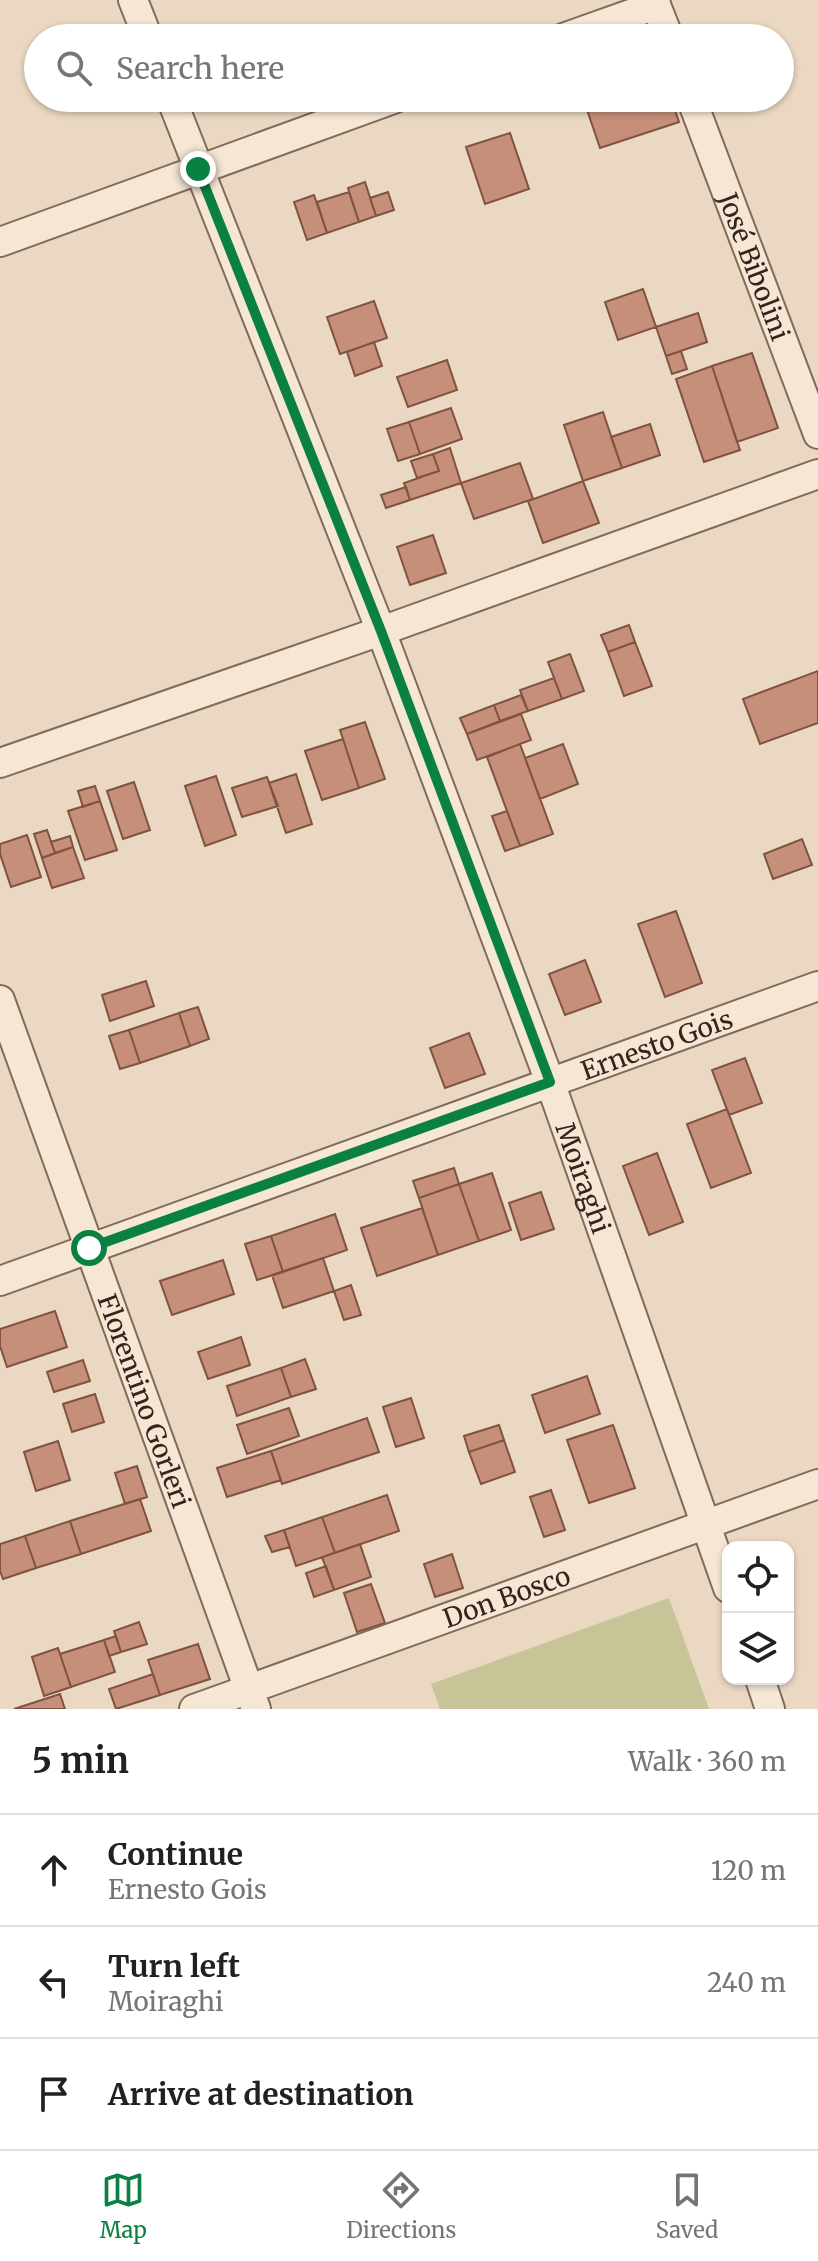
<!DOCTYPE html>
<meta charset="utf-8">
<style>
:root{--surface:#fff;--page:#f6f6f6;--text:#202124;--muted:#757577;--line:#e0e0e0;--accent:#0b8043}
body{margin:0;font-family:Merriweather,serif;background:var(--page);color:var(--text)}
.controls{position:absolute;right:24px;bottom:24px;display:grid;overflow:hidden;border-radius:16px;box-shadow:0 2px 6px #0004}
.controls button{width:72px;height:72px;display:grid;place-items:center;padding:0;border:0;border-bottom:2px solid var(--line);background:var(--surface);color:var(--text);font:40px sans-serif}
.stop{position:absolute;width:24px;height:24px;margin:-18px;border:6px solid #0b8043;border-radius:50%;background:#fff}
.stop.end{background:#0b8043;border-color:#fff;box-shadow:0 2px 8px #0008}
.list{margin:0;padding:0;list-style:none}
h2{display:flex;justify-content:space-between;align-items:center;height:104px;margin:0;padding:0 32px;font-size:34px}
h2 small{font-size:26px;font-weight:400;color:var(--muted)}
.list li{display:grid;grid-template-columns:52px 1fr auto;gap:24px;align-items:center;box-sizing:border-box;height:112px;padding:0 32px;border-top:2px solid var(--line)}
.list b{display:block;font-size:30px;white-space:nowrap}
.list p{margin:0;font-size:26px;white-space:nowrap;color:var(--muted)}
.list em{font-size:26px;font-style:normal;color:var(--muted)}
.icon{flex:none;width:44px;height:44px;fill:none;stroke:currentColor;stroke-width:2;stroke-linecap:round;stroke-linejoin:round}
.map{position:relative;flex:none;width:818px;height:1709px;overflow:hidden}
.search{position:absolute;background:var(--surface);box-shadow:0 2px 6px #0004;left:24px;right:24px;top:24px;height:88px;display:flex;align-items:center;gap:20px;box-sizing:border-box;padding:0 28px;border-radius:44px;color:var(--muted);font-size:30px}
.sheet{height:440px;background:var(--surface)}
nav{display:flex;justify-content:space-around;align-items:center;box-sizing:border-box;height:112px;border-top:2px solid var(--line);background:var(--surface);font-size:22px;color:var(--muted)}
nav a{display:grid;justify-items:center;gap:4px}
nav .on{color:var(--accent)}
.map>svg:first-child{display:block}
.green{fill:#c7c597}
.building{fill:#c58f7a;stroke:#7f5242;stroke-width:2}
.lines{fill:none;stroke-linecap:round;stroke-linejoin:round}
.minor-casing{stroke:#826a5b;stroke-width:32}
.minor{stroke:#f5e7d4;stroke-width:28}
.route{stroke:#0b8043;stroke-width:10}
.labels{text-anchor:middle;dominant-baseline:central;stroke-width:6;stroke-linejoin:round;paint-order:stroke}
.street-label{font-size:26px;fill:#33251e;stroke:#f2e3d1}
</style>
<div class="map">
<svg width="818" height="1709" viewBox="0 0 818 1709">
<rect width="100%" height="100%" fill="#ead8c2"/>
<path class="green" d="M669,1598L709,1709H440L431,1684Z"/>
<path class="building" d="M583,98H671L679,122L600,148Z
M510,133L529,189L485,204L466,147Z
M365,182L376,216L359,222L348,188Z
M349,192L359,222L327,233L317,202Z
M388,192L394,210L376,216L370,198Z
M314,195L327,233L307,240L294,202Z
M643,289L656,327L618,340L605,302Z
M374,301L387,338L340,354L327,317Z
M698,313L707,342L666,356L656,327Z
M374,342L382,366L355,376L347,352Z
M681,351L687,369L672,374L666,356Z
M752,353L778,428L737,442L712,366Z
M447,360L457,390L408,407L397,377Z
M712,366L740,450L704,462L676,379Z
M451,408L462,439L420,454L409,422Z
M603,412L622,468L583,481L564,425Z
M409,422L420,454L398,461L387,429Z
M650,424L660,455L622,468L611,437Z
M450,448L461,483L410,500L404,483L439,471L433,454Z
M433,454L439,471L417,478L411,461Z
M520,463L533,499L474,519L461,483Z
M583,481L599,523L543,543L528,501Z
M406,487L410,500L386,508L381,495Z
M433,535L446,573L410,585L397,547Z
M629,625L635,642L608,652L601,635Z
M635,642L652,686L624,696L608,652Z
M570,654L584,691L562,699L548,662Z
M818,671V723L760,744L743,699Z
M554,678L562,699L528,711L520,690Z
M521,695L528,711L500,721L494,705Z
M494,705L500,721L467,734L460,718Z
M521,714L531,740L477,760L467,734Z
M365,722L385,779L359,788L340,730Z
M343,739L359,788L322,800L305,751Z
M520,744L553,834L520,846L487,757Z
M563,744L578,784L540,799L525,758Z
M296,774L312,824L286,833L269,783Z
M216,776L236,835L205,846L185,786Z
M267,777L278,806L242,817L232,788Z
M134,782L150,830L123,839L107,791Z
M95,786L100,801L83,807L78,791Z
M100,801L117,850L85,860L68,811Z
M507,811L520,846L505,851L492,816Z
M47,830L55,853L42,858L34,834Z
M27,835L41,877L11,887L0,854V844Z
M70,836L73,847L55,853L51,842Z
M802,839L812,865L773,879L764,854Z
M73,847L84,878L52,888L42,858Z
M676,911L702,983L665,997L638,924Z
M585,960L601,1002L565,1015L549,974Z
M146,981L154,1006L110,1021L102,995Z
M198,1007L209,1039L190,1046L179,1013Z
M179,1013L190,1046L140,1063L129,1030Z
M129,1030L140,1063L120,1069L109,1036Z
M469,1033L485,1074L445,1088L430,1048Z
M745,1058L762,1103L729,1115L712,1070Z
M727,1109L751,1173L711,1188L687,1124Z
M657,1153L683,1222L649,1235L623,1166Z
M454,1168L459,1184L419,1198L413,1181Z
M492,1173L511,1230L479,1241L459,1184Z
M459,1184L479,1241L438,1255L419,1198Z
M541,1192L554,1229L521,1240L509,1203Z
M422,1208L438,1255L377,1276L361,1228Z
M335,1214L347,1250L283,1272L271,1236Z
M271,1236L283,1272L257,1280L245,1244Z
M323,1258L334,1291L283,1308L272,1275Z
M223,1260L234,1294L172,1315L160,1281Z
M351,1285L361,1315L344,1320L334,1291Z
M55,1311L67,1347L7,1367L0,1346V1329Z
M241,1337L250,1365L208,1379L198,1352Z
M305,1359L316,1389L291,1397L281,1368Z
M83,1360L90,1381L54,1392L47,1372Z
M281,1368L291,1397L237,1416L227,1386Z
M587,1376L600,1414L545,1433L532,1395Z
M95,1394L104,1422L72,1432L63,1404Z
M411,1398L424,1438L396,1447L383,1407Z
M289,1408L299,1436L247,1454L237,1425Z
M367,1418L379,1452L282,1484L271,1451Z
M499,1425L504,1440L469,1452L464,1436Z
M613,1425L635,1488L589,1503L567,1440Z
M504,1440L515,1472L481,1484L469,1452Z
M58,1441L70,1480L36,1491L24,1452Z
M271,1451L281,1480L227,1497L217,1468Z
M137,1466L147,1497L125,1504L115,1473Z
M551,1490L565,1530L544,1537L530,1497Z
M387,1495L399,1531L335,1553L322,1517Z
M140,1499L151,1531L81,1554L70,1521Z
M322,1517L335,1553L296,1566L284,1530Z
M70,1521L81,1554L36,1568L25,1536Z
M284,1530L290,1547L272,1552L265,1536Z
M25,1536L36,1568L3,1579L0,1571V1544Z
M360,1544L371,1577L334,1590L322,1557Z
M452,1554L463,1588L435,1597L424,1564Z
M326,1566L334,1590L314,1597L306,1573Z
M371,1584L385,1623L357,1632L344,1593Z
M139,1622L147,1644L121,1652L114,1631Z
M116,1636L121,1652L109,1656L104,1640Z
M104,1640L115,1672L71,1687L60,1654Z
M198,1644L210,1679L160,1695L148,1660Z
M58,1648L71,1687L44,1696L32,1657Z
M153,1674L160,1695L116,1709L109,1689Z
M60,1694L65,1709H14Z"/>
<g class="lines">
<defs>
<g id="minor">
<path d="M133,0L148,38"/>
<path d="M654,0L669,38"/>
<path d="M563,38L656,5"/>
<path id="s1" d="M171,98L381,631L550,1082L728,1588"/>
<path id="s2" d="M691,98L818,434"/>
<path d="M0,242L396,98"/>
<path d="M0,763L381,631L818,474"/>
<path id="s3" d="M0,1000L256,1709"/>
<path id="s4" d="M0,1281L818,986"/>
<path d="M760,1679L770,1709"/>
<path id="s5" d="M194,1709L818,1484"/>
</g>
</defs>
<use href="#minor" class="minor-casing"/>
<use href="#minor" class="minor"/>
</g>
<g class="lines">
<path class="route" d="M89,1248L550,1082L381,631L198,169"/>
</g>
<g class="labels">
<g class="street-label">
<text stroke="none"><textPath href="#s2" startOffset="180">José Bibolini</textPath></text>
<text stroke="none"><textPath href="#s4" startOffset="698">Ernesto Gois</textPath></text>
<text stroke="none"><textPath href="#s1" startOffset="1156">Moiraghi</textPath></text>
<text stroke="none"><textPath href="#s3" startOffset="426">Florentino Gorleri</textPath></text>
<text stroke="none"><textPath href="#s5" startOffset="332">Don Bosco</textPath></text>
</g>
</g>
</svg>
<div class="controls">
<button><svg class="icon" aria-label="locate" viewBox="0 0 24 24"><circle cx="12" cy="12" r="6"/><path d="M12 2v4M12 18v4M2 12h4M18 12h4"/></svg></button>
<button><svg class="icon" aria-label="layers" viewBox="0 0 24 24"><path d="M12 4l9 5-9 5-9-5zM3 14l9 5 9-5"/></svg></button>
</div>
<div class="stop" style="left:89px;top:1248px"></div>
<div class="stop end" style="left:198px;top:169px"></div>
<div class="search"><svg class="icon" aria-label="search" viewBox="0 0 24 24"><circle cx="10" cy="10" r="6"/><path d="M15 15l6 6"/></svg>Search here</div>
</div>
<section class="sheet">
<h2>5 min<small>Walk · 360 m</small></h2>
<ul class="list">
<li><svg class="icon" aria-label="ahead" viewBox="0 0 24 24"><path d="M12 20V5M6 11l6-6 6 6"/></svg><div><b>Continue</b><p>Ernesto Gois</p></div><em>120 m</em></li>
<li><svg class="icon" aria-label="left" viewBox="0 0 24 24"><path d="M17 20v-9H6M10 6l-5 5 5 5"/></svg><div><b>Turn left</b><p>Moiraghi</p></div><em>240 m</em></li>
<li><svg class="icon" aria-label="arrive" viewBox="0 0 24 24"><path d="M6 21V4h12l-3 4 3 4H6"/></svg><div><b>Arrive at destination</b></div></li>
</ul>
</section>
<nav>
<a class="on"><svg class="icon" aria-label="map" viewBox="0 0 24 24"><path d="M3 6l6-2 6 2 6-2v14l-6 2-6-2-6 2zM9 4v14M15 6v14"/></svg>Map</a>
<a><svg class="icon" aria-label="directions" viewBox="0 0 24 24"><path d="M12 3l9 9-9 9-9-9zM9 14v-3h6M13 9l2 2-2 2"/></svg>Directions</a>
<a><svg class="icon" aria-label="saved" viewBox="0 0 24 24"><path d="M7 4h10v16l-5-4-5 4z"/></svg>Saved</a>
</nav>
